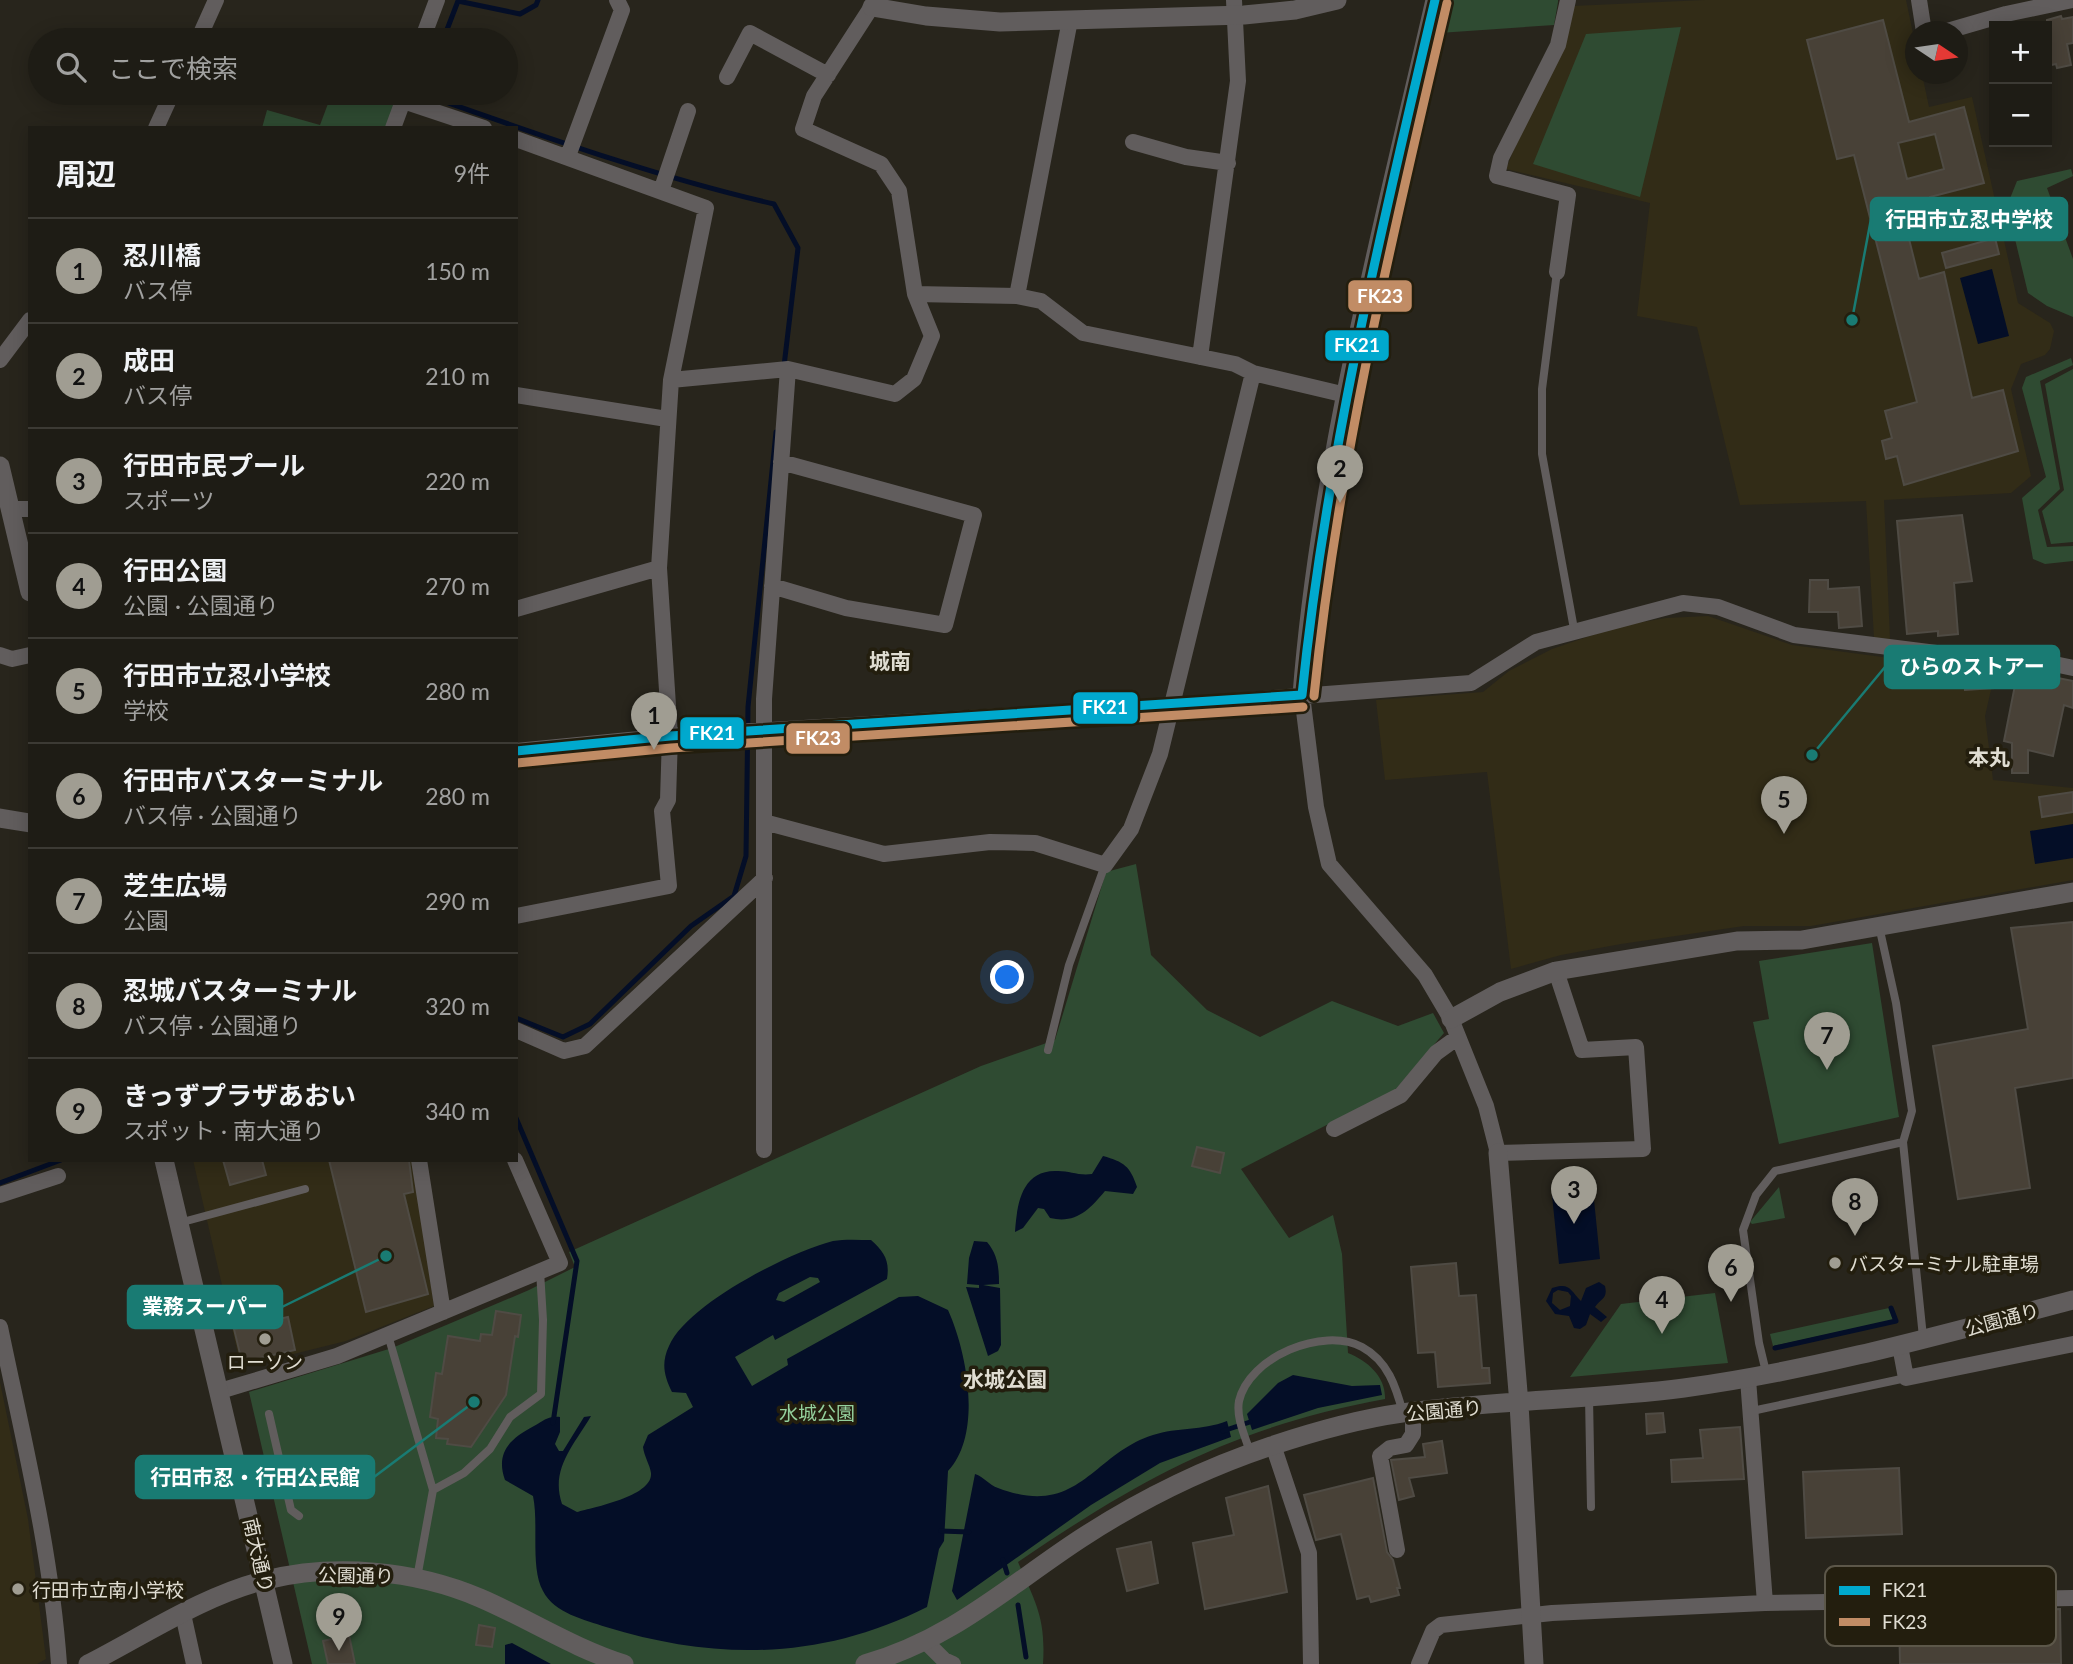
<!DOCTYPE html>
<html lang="ja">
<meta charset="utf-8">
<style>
:root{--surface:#1e1c15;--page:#26251e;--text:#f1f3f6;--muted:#a1a1a0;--line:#3c3a34;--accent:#a09d92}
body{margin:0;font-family:Lato,"Noto Sans JP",sans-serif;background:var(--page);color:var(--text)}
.controls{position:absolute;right:21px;top:21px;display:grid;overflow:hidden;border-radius:0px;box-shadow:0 4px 18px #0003}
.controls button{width:63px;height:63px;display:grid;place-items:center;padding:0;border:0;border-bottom:2px solid var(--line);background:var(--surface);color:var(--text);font:35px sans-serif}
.compass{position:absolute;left:1905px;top:21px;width:63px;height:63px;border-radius:50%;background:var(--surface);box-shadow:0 4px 18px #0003;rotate:103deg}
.you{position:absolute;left:1008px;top:978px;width:24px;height:24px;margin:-18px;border:5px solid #fff;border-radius:50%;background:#1a73e8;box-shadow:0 0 0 10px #1a73e833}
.badge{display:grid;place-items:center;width:46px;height:46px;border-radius:50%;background:var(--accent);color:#111;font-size:23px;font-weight:700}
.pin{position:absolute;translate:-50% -58px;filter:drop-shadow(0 2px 4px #0008)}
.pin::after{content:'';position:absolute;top:37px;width:24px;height:21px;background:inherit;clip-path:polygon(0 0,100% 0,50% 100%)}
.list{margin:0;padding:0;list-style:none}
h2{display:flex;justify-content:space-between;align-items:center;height:91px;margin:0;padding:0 28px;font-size:30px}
h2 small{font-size:23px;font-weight:400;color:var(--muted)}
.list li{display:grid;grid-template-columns:46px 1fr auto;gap:21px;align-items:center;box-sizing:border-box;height:105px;padding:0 28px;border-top:2px solid var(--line)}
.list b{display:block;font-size:26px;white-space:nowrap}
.list p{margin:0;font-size:23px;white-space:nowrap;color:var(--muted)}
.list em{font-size:23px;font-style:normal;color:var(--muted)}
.icon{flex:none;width:38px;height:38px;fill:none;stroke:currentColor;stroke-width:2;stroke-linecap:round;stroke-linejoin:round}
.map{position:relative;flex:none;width:2073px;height:1664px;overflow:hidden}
.search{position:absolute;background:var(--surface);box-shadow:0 4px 18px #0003;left:28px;top:28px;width:490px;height:77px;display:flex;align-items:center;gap:18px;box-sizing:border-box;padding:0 24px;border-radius:38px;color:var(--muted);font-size:26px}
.panel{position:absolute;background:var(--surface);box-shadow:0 4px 18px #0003;left:28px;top:126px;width:490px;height:1036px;border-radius:0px}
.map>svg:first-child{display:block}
.built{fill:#322c17}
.green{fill:#2f4b32}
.water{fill:#040e27;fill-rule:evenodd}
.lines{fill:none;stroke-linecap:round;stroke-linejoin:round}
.stream{stroke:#040e27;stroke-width:5}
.building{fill:#484137;stroke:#4f4b44;stroke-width:2;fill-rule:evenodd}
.service{stroke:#615d5d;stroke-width:8}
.minor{stroke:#615d5d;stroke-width:16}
.tertiary{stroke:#615d5d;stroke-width:19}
.bus-1-casing{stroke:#231e0e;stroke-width:14}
.bus-2-casing{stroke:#231e0e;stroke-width:14}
.bus-1{stroke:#00a9ce;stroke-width:9}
.bus-2{stroke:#c18c65;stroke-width:9}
.poi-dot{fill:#a09d92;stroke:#231e0e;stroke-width:2.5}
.labels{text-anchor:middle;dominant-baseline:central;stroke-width:7;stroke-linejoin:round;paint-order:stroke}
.poi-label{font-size:19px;fill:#e0ddd2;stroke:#231e0e;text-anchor:start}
.street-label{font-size:19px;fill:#e0ddd2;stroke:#231e0e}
.park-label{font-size:19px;fill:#94d09d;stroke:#231e0e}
.neighbourhood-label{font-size:21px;font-weight:bold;fill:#e0ddd2;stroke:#231e0e}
.key{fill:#231e0e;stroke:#5c5749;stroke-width:2}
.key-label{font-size:19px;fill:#e0ddd2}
.leader{fill:none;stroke:#197b73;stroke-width:2.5}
.callout-dot{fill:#197b73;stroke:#231e0e;stroke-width:2.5}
.callout{fill:#197b73;stroke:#197b73;stroke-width:2.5}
.callout-label{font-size:21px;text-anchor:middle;font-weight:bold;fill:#fff}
.line-badge{stroke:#231e0e;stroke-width:2.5}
.badge-label{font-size:19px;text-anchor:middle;font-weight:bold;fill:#fff}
</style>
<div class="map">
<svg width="2073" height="1664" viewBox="0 0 2073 1664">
<rect width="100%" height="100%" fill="#28251c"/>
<path class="built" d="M1705,0H1906L1915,43L1916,74H1922L1929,107L1972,97L2018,303L2050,323L2054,331L2050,349L2045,355L2021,364L2011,389L2031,476L2011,493L1884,500L1890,639L1874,638L1866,501L1740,505L1697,327L1637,316L1650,203L1506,169L1573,6Z
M1708,616L1792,645L1995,672L1985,716L1993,780L2073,788V880L1811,926H1744L1621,944L1561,955L1511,969L1487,772L1385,780L1376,700L1483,692L1509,671L1552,649L1619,626L1666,618Z
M193,1160H413L434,1306L346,1341L241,1367Z
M0,1382L28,1519L46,1659L37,1664H0Z"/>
<path class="green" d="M1447,0H1558V2L1554,25L1439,33Z
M1681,27L1640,197L1533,164L1586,34Z
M332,93H398L386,128H262L267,110L320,125Z
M2071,169L2073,176L2047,188L2073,259V317L2047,306L2028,293L2007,206L2017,181Z
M2071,358L2073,365L2040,381L2060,489L2038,510L2047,547L2073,546V561L2045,564L2033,559L2022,498L2046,477L2022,388L2026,377Z
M2073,369V542L2051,544L2042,511L2064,490L2045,384Z
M1136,864L1151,955L1207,1010L1260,1037L1332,1001L1398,1026L1433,1013L1444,1033L1395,1090L1241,1169L1289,1238L1333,1215L1342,1254L1348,1353C1368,1361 1386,1377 1385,1399C1234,1427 1143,1477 1018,1562C1035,1602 1046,1617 1043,1664H312L249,1392L392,1348L529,1290L575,1267L569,1252L981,1066L1055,1040L1106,872Z
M1872,943L1899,1117L1779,1144L1753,1022L1769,1019L1759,961Z
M1779,1187L1785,1218L1752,1224L1750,1222Z
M1715,1293L1728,1363L1570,1377L1621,1304Z
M1889,1308L1893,1320L1773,1346L1770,1334Z"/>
<path class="water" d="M1992,269L2009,336L1978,344L1960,278Z
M2073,824V858L2035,864L2030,831Z
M1103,1156C1124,1162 1130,1166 1137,1187L1133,1194L1105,1191C1089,1210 1076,1224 1050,1218L1044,1209L1038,1208L1023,1228L1015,1232C1017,1205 1021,1169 1058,1171C1070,1171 1079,1176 1092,1174Z
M1593,1190L1600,1259L1559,1264L1552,1195Z
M871,1240C884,1252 890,1260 887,1279L775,1340L773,1335L735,1357L752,1386L788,1365L787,1359L899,1297L918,1296L948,1310C967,1352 983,1434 948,1471L944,1541L939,1549L927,1607C822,1660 717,1661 606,1627C585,1620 554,1613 543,1591C530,1568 539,1524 533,1496L505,1480C495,1452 511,1438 534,1426C544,1421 547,1416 560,1417V1432L555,1444L559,1451H563L584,1417L591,1416C574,1445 550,1469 562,1504L577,1512C594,1507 653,1496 651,1473C650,1465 644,1456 643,1447L648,1435L693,1407L686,1393L672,1392C664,1376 661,1363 669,1346C687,1304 790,1252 833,1241C845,1239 859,1240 871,1240ZM810,1277L818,1278L820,1282L784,1302L776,1300L779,1293Z
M974,1241L987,1242C998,1255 999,1268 999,1284L983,1285L1000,1288L1001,1345L998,1351L988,1356L966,1287L979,1288V1285L967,1284L969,1258Z
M1599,1282L1605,1286C1608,1299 1601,1298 1595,1307L1607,1317L1601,1322L1590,1314L1586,1325L1580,1329L1574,1328L1569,1316L1555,1314L1546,1301L1552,1288C1570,1282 1570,1290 1581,1301L1586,1288ZM1558,1290L1568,1292L1571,1296L1570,1306L1560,1310L1552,1303L1553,1293Z
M1293,1375L1352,1386L1380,1385L1382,1395L1318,1408L1252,1430L1247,1414L1278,1383Z
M1227,1421L1231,1437L1160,1463L1091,1505L957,1600L952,1591L975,1474C984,1477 989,1485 998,1488C1079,1519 1092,1454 1153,1435C1178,1427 1201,1431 1227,1421Z
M512,1643L551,1664H505V1645Z"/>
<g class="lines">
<path class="stream" d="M443,40L458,1L520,14L536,5L538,0
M436,93L437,99C548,138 660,178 774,204L798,248L784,366
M516,1018L563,1037L590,1024L691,926L734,896L746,856L748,707L776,432
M516,1118L577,1261L553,1423
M0,1183L61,1160
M1775,1348L1896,1321L1891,1308
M1223,1431L1250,1422
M941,1531L969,1532
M1003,1560L1007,1573
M1018,1605L1026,1657"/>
</g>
<path class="building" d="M2061,16L2062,19L2073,17V43L2067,44L2071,65L2057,68L2056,64L2047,66V20Z
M1883,20L1909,122L1964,107L1984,183L1930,197L1935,216L1918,221L1921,232L1908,235L1919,279L1944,272L1972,398L2003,390L2018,451L1904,485L1897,456L1886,459L1882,441L1892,438L1885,411L1917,402L1854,155L1837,159L1807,40ZM1935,134L1944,169L1907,179L1898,143Z
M1995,238L1999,254L1946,268L1942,253Z
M1962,515L1972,581L1954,583L1958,634L1938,636V631L1907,634L1897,521Z
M1810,580H1828V589L1859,587L1862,626L1839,628L1838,612H1809Z
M1993,670L1994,688L1965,690L1964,672Z
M2018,670L2073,681V708L2064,705L2053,756L2028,750V773H2012V743L2004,741Z
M2073,792V812L2042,817L2039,797Z
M2073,922V1078L2015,1088L2030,1188L1958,1199L1933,1046L2028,1029L2011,928Z
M1197,1147L1224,1153L1220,1173L1192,1166Z
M223,1160H262L266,1175L230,1185Z
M329,1160H409L413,1192L404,1194L428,1294L366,1312Z
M1456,1263L1459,1296L1476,1295L1482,1368H1489L1490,1383L1438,1387L1435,1352L1418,1353L1411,1267Z
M496,1311L521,1315L518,1337L515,1336L506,1395L471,1447L447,1444L448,1439L436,1438L438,1419L430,1417L436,1373L442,1374L448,1336L480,1341L481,1334L492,1335Z
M288,1317L295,1350L242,1362L234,1329Z
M1663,1413L1665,1432L1647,1434L1646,1414Z
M1740,1427L1744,1479L1672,1482L1671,1460L1703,1458L1700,1430Z
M1442,1441L1447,1473L1409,1478L1414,1496L1399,1500L1391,1460L1425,1457L1423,1444Z
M1899,1468L1902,1534L1806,1538L1803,1472Z
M1373,1478L1387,1552L1393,1560L1400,1588H1397L1399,1595L1371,1602L1369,1596L1357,1599L1341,1534L1316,1540L1304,1495Z
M1268,1486L1287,1592L1205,1609L1193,1543L1234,1535L1226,1498Z
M1151,1542L1158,1583L1127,1591L1117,1549Z
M2060,1609L2061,1664H1900L1899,1614Z
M479,1625L495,1628L492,1647L476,1645Z
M349,1635L355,1664H328L323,1641Z"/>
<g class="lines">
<path class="service" d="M1557,272L1542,389V454L1574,629
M1879,926L1896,1003L1912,1111L1903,1142L1923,1337
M1048,1050L1069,965L1105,865
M179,1223L305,1189
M388,1335L433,1490L417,1578
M1766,1372L1759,1343L1743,1230L1756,1195L1775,1171L1903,1142
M1589,1397L1591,1507
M1752,1411L1906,1378
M269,1414L291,1510L299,1516
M1250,1452C1245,1436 1236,1418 1239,1401C1249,1357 1323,1326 1362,1347C1388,1361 1396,1387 1403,1413
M433,1490L464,1473L490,1449L510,1417L541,1394L543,1320L540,1271"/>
<path class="minor" d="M876,0L814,96L803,129L881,164L899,191L915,294
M1919,0L1924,32
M1070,20L1017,296L1041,301L1083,333L1235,364L1253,373L1346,395
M1944,32L2006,14L2072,0
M198,40L216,0
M422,40L437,0
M727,77L750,33L828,75
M403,101L484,128
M156,128L172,93
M393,128L406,93
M516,139L706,208L671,380L659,568L516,609
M1133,142L1186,157L1228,163
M568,156L622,10L617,0
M661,191L688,111
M1557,272L1568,195L1497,176L1501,158L1558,45L1568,0
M1200,357L1238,81L1234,0
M0,360L30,320
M671,380L788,369L895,394L914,379L932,336L915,294L1017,296
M516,395L667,419
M11,509H30
M772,586L846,608L945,625L974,515L781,462
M0,655L12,659L30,655
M1302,695L1316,807L1329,864L1425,975L1451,1019L1486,1106L1498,1153L1643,1149L1636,1047L1582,1050L1556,971
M516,751L670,736L1170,706L1471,683L1536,642L1683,603L1718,607L1794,635L1960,656L2011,655L2073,668
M764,822L884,854L990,842L1035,843L1105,865L1131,829L1160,754L1253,373
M516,916L669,886L662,811L668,800L670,736L659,568
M516,1030L564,1051L585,1046L765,878
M1334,1129L1401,1095L1436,1053L1458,1037
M764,1150V699L788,369
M419,1160L443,1312
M0,1195L58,1176
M0,1327C23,1438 51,1550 59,1664
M1900,1346L1906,1378L2073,1344
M1748,1379L1765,1603
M220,1391L337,1356L560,1263L515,1160
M1273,1445L1309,1553L1311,1664
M1397,1550L1380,1456L1390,1448L1406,1445L1413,1434V1412
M183,1614L194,1664
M925,1641L944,1660L953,1664
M1419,1664L1433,1631L1441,1625L1552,1613L1765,1603L2073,1598"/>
<path class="tertiary" d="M872,7L926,16L1000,22L1244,15L1295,10L1337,0
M0,466L30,592
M1302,695C1320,463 1383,227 1435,0
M0,818L30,823
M1451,1019L1500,992L1556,971L1737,941L1802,940L2073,892
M1498,1153L1519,1404L1534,1664
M164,1160L283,1664
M88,1664C143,1636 206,1594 266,1580C334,1563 415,1570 480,1598C529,1619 573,1648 624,1664
M865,1664C952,1639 1007,1587 1080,1539C1138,1501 1205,1468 1271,1446C1313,1432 1359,1419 1402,1413C1495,1400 1591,1400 1684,1388C1816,1370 1944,1334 2073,1300"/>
<defs>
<path id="bus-1" d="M1302,695C1326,459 1381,230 1435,0
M516,751L670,736L1302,695"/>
<path id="bus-2" d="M1314,696C1338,461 1393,233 1447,3
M517,763L671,748L1303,707"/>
</defs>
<use href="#bus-1" class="bus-1-casing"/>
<use href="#bus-2" class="bus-2-casing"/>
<use href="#bus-1" class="bus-1"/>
<use href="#bus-2" class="bus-2"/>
</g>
<g class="poi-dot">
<circle cx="1835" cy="1263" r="7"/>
<circle cx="265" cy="1339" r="7"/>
<circle cx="18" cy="1589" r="7"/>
</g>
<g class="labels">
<g class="poi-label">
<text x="1849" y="1263">バスターミナル駐車場</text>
<text x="265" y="1361" text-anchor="middle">ローソン</text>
<text x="32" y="1589">行田市立南小学校</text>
</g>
<g class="street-label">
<text transform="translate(2002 1319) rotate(-15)">公園通り</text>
<text transform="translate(1444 1410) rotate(-5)">公園通り</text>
<text transform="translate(259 1555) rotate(77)">南大通り</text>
<text transform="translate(356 1575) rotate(1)">公園通り</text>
</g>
<g class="park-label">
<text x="817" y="1412">水城公園</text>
</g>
<g class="neighbourhood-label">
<text x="890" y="660">城南</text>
<text x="1989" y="756">本丸</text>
<text x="1005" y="1378">水城公園</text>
</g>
</g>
<rect x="1825" y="1566" width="231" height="80" rx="10" class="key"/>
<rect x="1839" y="1586" width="31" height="9" fill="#00a9ce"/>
<rect x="1839" y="1618" width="31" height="8" fill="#c18c65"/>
<g class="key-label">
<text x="1882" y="1597">FK21</text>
<text x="1882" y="1629">FK23</text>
</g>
<path class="leader" d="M1852 320L1871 219M1812 755L1885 667M386 1256L282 1307M474 1402L374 1477"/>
<g class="callout-dot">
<circle cx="1852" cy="320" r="7"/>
<circle cx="1812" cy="755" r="7"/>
<circle cx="386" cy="1256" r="7"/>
<circle cx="474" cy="1402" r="7"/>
</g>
<g class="callout">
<rect x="1871" y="198" width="196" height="42" rx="7"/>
<rect x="1885" y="646" width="174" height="42" rx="7"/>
<rect x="128" y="1286" width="154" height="42" rx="7"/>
<rect x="136" y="1456" width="238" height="42" rx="7"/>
</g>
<g class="callout-label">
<text x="1969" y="227">行田市立忍中学校</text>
<text x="1972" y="674">ひらのストアー</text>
<text x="205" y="1314">業務スーパー</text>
<text x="255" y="1485">行田市忍・行田公民館</text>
</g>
<g class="line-badge">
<rect x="1347" y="279" width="66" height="34" rx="7" fill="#c18c65"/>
<rect x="1324" y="329" width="66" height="33" rx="7" fill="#00a9ce"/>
<rect x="1072" y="691" width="67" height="34" rx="7" fill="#00a9ce"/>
<rect x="679" y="716" width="66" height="34" rx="7" fill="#00a9ce"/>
<rect x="785" y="722" width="66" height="33" rx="7" fill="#c18c65"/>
</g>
<g class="badge-label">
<text x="1380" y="303">FK23</text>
<text x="1357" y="352">FK21</text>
<text x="1105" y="714">FK21</text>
<text x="712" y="740">FK21</text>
<text x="818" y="745">FK23</text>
</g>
</svg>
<div class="controls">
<button>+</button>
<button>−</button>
</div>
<svg class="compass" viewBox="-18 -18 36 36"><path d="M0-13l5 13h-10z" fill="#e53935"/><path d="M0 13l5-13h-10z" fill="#a1a1a0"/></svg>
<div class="you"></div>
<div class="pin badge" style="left:654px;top:750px">1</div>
<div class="pin badge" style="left:1340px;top:503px">2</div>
<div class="pin badge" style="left:1574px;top:1224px">3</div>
<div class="pin badge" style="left:1662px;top:1334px">4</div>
<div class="pin badge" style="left:1784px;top:834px">5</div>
<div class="pin badge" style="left:1731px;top:1302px">6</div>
<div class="pin badge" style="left:1827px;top:1070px">7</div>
<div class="pin badge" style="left:1855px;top:1236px">8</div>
<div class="pin badge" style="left:339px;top:1651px">9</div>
<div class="search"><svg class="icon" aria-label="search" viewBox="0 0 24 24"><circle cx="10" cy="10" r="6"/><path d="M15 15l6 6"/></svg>ここで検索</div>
<section class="panel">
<h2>周辺<small>9件</small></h2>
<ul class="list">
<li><span class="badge">1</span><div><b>忍川橋</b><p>バス停</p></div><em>150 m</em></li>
<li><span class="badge">2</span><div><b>成田</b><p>バス停</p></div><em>210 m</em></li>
<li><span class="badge">3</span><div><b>行田市民プール</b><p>スポーツ</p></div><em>220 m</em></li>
<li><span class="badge">4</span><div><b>行田公園</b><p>公園 · 公園通り</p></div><em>270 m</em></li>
<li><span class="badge">5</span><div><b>行田市立忍小学校</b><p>学校</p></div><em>280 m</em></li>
<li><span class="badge">6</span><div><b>行田市バスターミナル</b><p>バス停 · 公園通り</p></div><em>280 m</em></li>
<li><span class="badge">7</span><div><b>芝生広場</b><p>公園</p></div><em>290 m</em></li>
<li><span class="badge">8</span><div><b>忍城バスターミナル</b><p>バス停 · 公園通り</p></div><em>320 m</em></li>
<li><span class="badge">9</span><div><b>きっずプラザあおい</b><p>スポット · 南大通り</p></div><em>340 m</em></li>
</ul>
</section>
</div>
